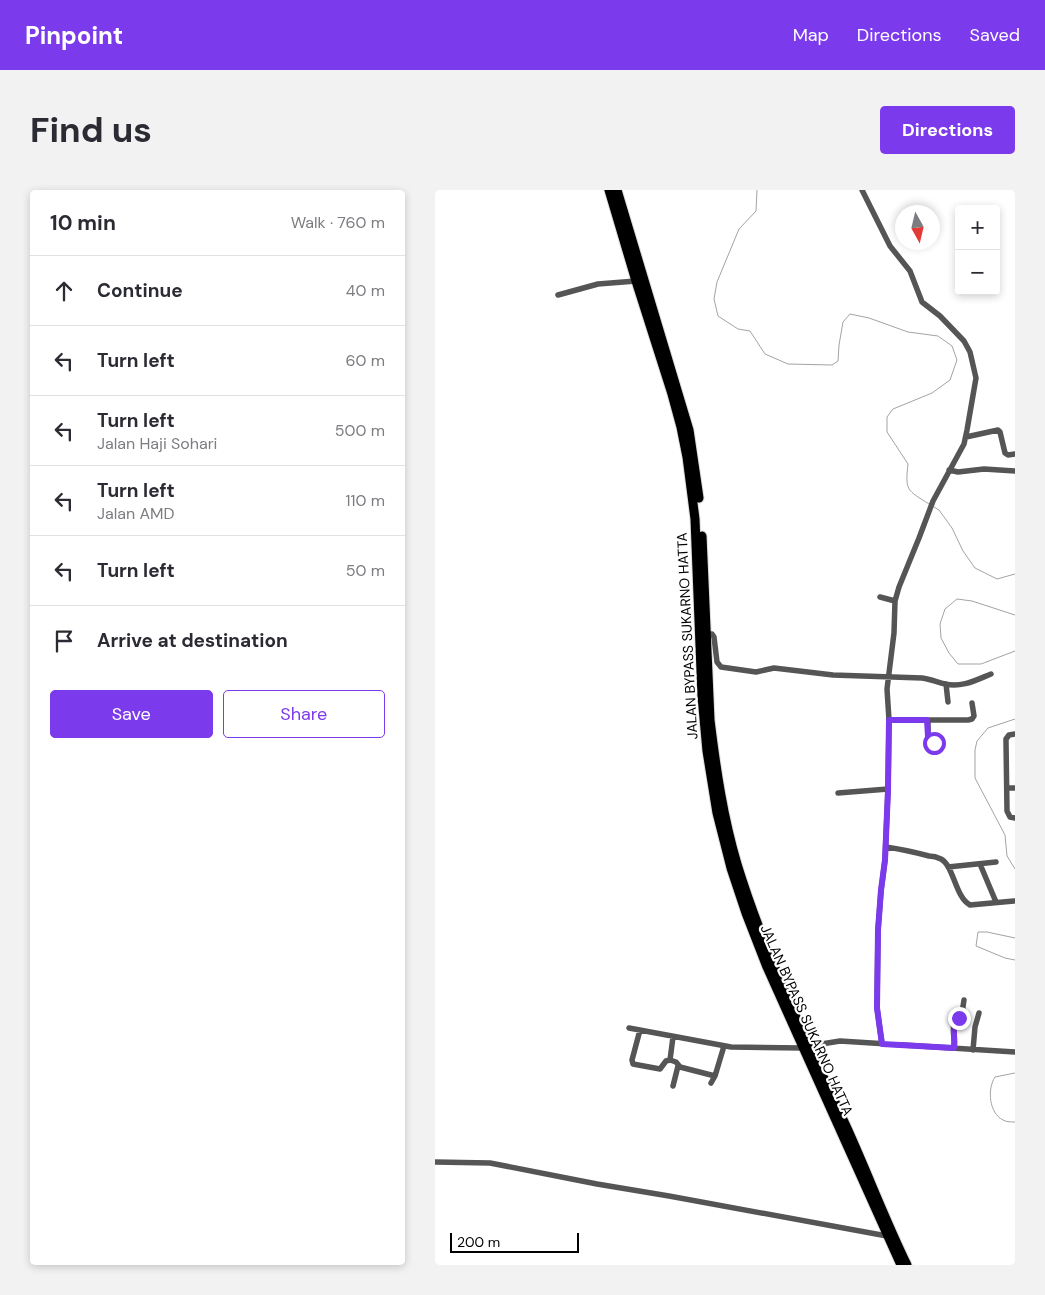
<!DOCTYPE html>
<meta charset="utf-8">
<style>
:root{--surface:#fff;--page:#f2f2f3;--text:#2b2b33;--muted:#7c7c81;--line:#e1e1e2;--accent:#7c3aed}
body{margin:0;font-family:"DM Sans",sans-serif;background:var(--page);color:var(--text)}
.controls{position:absolute;right:15px;top:15px;display:grid;overflow:hidden;border-radius:5px;box-shadow:0 2px 8px #0003}
.controls button{width:45px;height:45px;display:grid;place-items:center;padding:0;border:0;border-bottom:1px solid var(--line);background:var(--surface);color:var(--text);font:25px sans-serif}
.compass{position:absolute;left:460px;top:15px;width:45px;height:45px;border-radius:50%;background:var(--surface);box-shadow:0 2px 8px #0003;rotate:172deg}
.scale{position:absolute;left:15px;bottom:12px;width:129px;box-sizing:border-box;padding-left:5px;border:2px solid #000;border-top:0;font-size:14px;line-height:18px;white-space:nowrap;color:#000;-webkit-text-stroke:4px #fff;paint-order:stroke}
.stop{position:absolute;width:15px;height:15px;margin:-11px;border:4px solid #7c3aed;border-radius:50%;background:#fff}
.stop.end{background:#7c3aed;border-color:#fff;box-shadow:0 1px 5px #0008}
.list{margin:0;padding:0;list-style:none}
h2{display:flex;justify-content:space-between;align-items:center;height:65px;margin:0;padding:0 20px;font-size:21px}
h2 small{font-size:16px;font-weight:400;color:var(--muted)}
.list li{display:grid;grid-template-columns:32px 1fr auto;gap:15px;align-items:center;box-sizing:border-box;height:70px;padding:0 20px;border-top:1px solid var(--line)}
.list b{display:block;font-size:19px;white-space:nowrap}
.list p{margin:0;font-size:16px;white-space:nowrap;color:var(--muted)}
.list em{font-size:16px;font-style:normal;color:var(--muted)}
.actions{display:flex;gap:10px;padding:15px 20px}
.actions a{flex:1;padding:11px 0;border:1px solid var(--accent);border-radius:5px;text-align:center;font-size:18px;color:var(--accent)}
.actions .main{background:var(--accent);color:#fff}
.icon{flex:none;width:28px;height:28px;fill:none;stroke:currentColor;stroke-width:2;stroke-linecap:round;stroke-linejoin:round}
.map{position:relative;flex:none;width:580px;height:1075px;overflow:hidden;border-radius:5px}
header{display:flex;align-items:center;gap:30px;box-sizing:border-box;height:70px;padding:0 25px;background:var(--accent);color:#fff}
header strong{font-size:24px}
nav{display:flex;gap:28px;margin-inline-start:auto;font-size:18px}
.intro{display:flex;align-items:center;justify-content:space-between;box-sizing:border-box;height:120px;padding:0 30px}
h1{margin:0;font-size:35px}
.button{padding:12px 22px;border-radius:5px;background:var(--accent);color:#fff;font-size:18px;font-weight:700}
main{display:flex;gap:30px;padding:0 30px}
aside{flex:1;background:var(--surface);border-radius:5px;box-shadow:0 2px 8px #0003}
.map>svg:first-child{display:block}
.lines{fill:none;stroke-linecap:round;stroke-linejoin:round}
.stream{stroke:#a3a3a3;stroke-width:1}
.highway-casing{stroke:#dbdbdb;stroke-width:11}
.minor{stroke:#555;stroke-width:5.5}
.highway{stroke:#000;stroke-width:9}
.route{stroke:#7c3aed;stroke-width:6}
.labels{text-anchor:middle;dominant-baseline:central;stroke-width:4.5;stroke-linejoin:round;paint-order:stroke}
.street-label{font-size:14px;fill:#000;stroke:#fff}
</style>
<header>
<strong>Pinpoint</strong>
<nav><a>Map</a><a>Directions</a><a>Saved</a></nav>
</header>
<div class="intro"><h1>Find us</h1><a class="button">Directions</a></div>
<main>
<aside>
<h2>10 min<small>Walk · 760 m</small></h2>
<ul class="list">
<li><svg class="icon" aria-label="ahead" viewBox="0 0 24 24"><path d="M12 20V5M6 11l6-6 6 6"/></svg><div><b>Continue</b></div><em>40 m</em></li>
<li><svg class="icon" aria-label="left" viewBox="0 0 24 24"><path d="M17 20v-9H6M10 6l-5 5 5 5"/></svg><div><b>Turn left</b></div><em>60 m</em></li>
<li><svg class="icon" aria-label="left" viewBox="0 0 24 24"><path d="M17 20v-9H6M10 6l-5 5 5 5"/></svg><div><b>Turn left</b><p>Jalan Haji Sohari</p></div><em>500 m</em></li>
<li><svg class="icon" aria-label="left" viewBox="0 0 24 24"><path d="M17 20v-9H6M10 6l-5 5 5 5"/></svg><div><b>Turn left</b><p>Jalan AMD</p></div><em>110 m</em></li>
<li><svg class="icon" aria-label="left" viewBox="0 0 24 24"><path d="M17 20v-9H6M10 6l-5 5 5 5"/></svg><div><b>Turn left</b></div><em>50 m</em></li>
<li><svg class="icon" aria-label="arrive" viewBox="0 0 24 24"><path d="M6 21V4h12l-3 4 3 4H6"/></svg><div><b>Arrive at destination</b></div></li>
</ul>
<div class="actions"><a class="main">Save</a><a>Share</a></div>
</aside>
<div class="map">
<svg width="580" height="1075" viewBox="0 0 580 1075">
<rect width="100%" height="100%" fill="#fff"/>
<g class="lines">
<path class="stream" d="M322,0L321,21L304,39L282,92L279,109L283,126L303,139L315,141L330,164L353,174L397,175L403,171L404,155L408,132L415,124L434,128L473,142L503,146L517,156L522,170L515,190L497,203L458,219L452,227V242L473,274C470,301 472,300 494,314
M499,317L504,320L517,338L528,361L540,378L562,389L580,384
M580,425L537,411L522,409L510,419L505,434L506,448L514,463L523,474H546L580,461
M580,529L553,538L542,551L540,560V588L570,645L572,666L580,679
M580,748L552,742H543L541,756L570,768L580,770
M580,883L560,887C552,899 554,923 568,930C571,932 577,932 580,932"/>
<defs>
<path id="highway" d="M174,0L201,91L237,204L246,237L252,267L260,329L267,506L272,561L282,623L296,678L311,723L332,777L466,1075
M182,0L254,240L264,308
M267,346L275,530C281,579 288,627 302,674C330,765 372,851 411,936C432,982 450,1030 472,1075"/>
</defs>
<use href="#highway" class="highway-casing"/>
<path class="minor" d="M427,0L455,56L475,81L487,112L505,126L529,151L535,162L541,188L532,240L529,254L498,311L484,348L464,397L460,411L459,443L452,499L454,530L453,599L450,670L446,701L443,740L442,818L447,854
M123,105L163,94L201,91
M531,247L563,240L565,242L570,263L573,265L580,264
M514,280L523,282L549,279L580,281
M445,407L460,411
M272,444H277L279,447L282,472L286,477L321,482L339,478L398,485L487,488C495,489 502,492 510,494C527,498 541,490 556,484
M511,494L513,512
M454,530H533L537,529L539,526L537,513
M493,530V547L497,548L499,553H506
M580,544L574,545L571,549V552L572,621L575,627L580,628
M572,598H580
M403,603L453,599
M451,657C465,659 479,662 494,666C497,666 502,667 506,669C519,676 520,707 535,715L579,711
M545,674L561,712
M513,677L561,672
M194,838L296,857L368,858
M205,840L197,870L198,874L225,879L231,871L235,870
M238,847L235,870L241,872L245,877L280,886
M374,856L405,851L580,862
M519,858C520,850 517,840 519,833C522,828 522,831 525,827C528,822 528,815 529,810
M538,860L540,837L544,823
M276,893L280,886L289,856
M238,896L243,876
M0,972L55,973L162,994L234,1006L452,1046"/>
<use href="#highway" class="highway"/>
</g>
<g class="lines">
<path class="route" d="M499,553L497,548L493,546L492,530H454L453,600L450,670L446,700L443,740L442,818L447,854L519,858C521,847 515,837 524,828"/>
</g>
<g class="labels">
<g class="street-label">
<text transform="translate(252 446) rotate(-93)">JALAN BYPASS SUKARNO HATTA</text>
<text transform="translate(372 830) rotate(66)">JALAN BYPASS SUKARNO HATTA</text>
</g>
</g>
</svg>
<div class="controls">
<button>+</button>
<button>−</button>
</div>
<svg class="compass" viewBox="-18 -18 36 36"><path d="M0-13l5 13h-10z" fill="#e53935"/><path d="M0 13l5-13h-10z" fill="#7c7c81"/></svg>
<div class="scale">200 m</div>
<div class="stop" style="left:499px;top:553px"></div>
<div class="stop end" style="left:524px;top:828px"></div>
</div>
</main>
